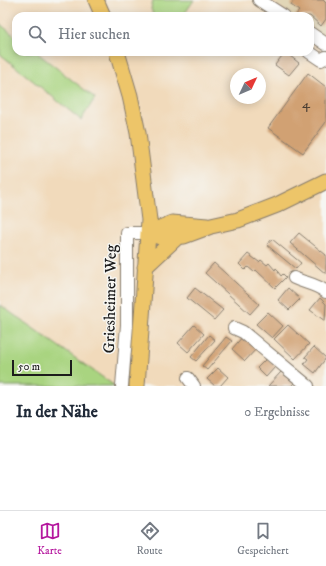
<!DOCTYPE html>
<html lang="de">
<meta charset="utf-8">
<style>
:root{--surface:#fff;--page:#f6f6f7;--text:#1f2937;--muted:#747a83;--line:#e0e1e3;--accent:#b5179e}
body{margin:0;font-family:"IM FELL DW Pica",serif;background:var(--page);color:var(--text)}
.compass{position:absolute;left:230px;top:68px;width:36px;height:36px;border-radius:50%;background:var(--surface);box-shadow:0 2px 10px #0003;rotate:46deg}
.scale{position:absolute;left:12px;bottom:10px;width:60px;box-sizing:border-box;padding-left:4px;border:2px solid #1c1c1c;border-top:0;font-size:11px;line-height:14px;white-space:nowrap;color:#1c1c1c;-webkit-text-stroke:3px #f6f6f2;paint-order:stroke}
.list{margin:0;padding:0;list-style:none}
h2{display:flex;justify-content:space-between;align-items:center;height:52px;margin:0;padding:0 16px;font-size:17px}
h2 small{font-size:13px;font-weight:400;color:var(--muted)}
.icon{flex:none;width:22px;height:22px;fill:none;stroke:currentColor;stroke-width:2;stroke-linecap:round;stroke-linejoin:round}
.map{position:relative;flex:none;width:326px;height:386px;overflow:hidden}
.search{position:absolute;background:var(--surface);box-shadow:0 2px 10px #0003;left:12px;right:12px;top:12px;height:44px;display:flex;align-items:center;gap:10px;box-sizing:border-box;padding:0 14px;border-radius:12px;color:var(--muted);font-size:15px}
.sheet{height:124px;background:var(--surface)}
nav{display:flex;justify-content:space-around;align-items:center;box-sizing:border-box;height:56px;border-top:1px solid var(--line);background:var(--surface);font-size:11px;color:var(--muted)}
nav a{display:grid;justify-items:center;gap:2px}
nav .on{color:var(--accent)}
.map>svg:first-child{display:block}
.built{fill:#e1d6b7}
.green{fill:#a9d480;stroke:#62784e}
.building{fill:#d1a173}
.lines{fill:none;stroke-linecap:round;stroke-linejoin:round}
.minor-casing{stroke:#867b6c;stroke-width:14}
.major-casing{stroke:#867b6c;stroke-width:17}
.minor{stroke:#fff;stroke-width:12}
.major{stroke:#edc569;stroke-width:15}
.labels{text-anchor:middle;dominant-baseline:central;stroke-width:3;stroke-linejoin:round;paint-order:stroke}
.number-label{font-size:14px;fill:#493d32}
.street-label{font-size:16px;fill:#1c1c1c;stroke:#f6f6f2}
</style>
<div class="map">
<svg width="326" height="386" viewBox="0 0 326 386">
<rect width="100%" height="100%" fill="#f6f6f2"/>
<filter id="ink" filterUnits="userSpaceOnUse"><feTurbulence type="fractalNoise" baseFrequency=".025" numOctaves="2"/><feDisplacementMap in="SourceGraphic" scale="8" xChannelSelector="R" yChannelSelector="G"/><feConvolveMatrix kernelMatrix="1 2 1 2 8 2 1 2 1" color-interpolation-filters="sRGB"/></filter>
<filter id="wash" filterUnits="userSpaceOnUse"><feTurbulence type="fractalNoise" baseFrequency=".012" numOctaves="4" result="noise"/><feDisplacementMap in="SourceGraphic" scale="16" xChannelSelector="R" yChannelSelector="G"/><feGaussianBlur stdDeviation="0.9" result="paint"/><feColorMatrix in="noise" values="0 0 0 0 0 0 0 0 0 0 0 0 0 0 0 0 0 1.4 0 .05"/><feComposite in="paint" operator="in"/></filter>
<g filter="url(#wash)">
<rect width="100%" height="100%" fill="#f1dabb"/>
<path class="built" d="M279,0H326V29L322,35L310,27V16H293L276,4Z"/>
<path class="green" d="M153,0H194L183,16H154L151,9Z
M0,24L16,37V52H36L95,98L81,120L0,54Z
M0,305L115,386H0Z"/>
<g id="blocks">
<path class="building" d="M294,0H323L326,3V19L321,26L310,16H295L299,11L291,5Z
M285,52L299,63L289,75L275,65Z
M308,73L326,87V122L303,153L268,128Z
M299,233L326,255V274L290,243Z
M272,239L301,263L296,269L267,245Z
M248,254L259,262L261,260L267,265L269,263L275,270L276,268L279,271L278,272L281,276L283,274L286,277L275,288L256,270L254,272L248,267L245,270L239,264Z
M214,263L259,304L250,314L205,273Z
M195,288L223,310L214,320L187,298Z
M288,288L300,299L289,310L278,300Z
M320,298L326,304L325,321L310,310Z
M268,312L283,326L272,338L256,324Z
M194,325L204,334L188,352L178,343Z
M288,325L309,344L295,359L274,339Z
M209,335L215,340L196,361L191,357Z
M243,336L257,348L245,361L232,349Z
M226,337L232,341L207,370L202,366Z
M314,347L326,358L315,373L304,364L308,359L305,357Z
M267,358L276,366L266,377L257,368Z
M218,368L228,377L220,386H215L207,379Z
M281,372L294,383L291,386H268Z"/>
</g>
</g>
<g filter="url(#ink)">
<use href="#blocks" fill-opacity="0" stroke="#867b6c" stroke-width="1"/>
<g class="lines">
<defs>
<path id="minor" d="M259,0L284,16
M310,33L326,44
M309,52L321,60L326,57
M294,278C304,283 317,284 326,292
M234,328L243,332L308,386
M188,378L194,386
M122,386L127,325V233H148"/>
<path id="major" d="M96,0L103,16
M117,52L130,96L138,133L149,220L137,386
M148,233L163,238L184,236L211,226L238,220L277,205L326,181
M148,233L172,223L207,226
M145,267L175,239"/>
</defs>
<use href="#minor" class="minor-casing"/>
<use href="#major" class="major-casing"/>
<use href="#minor" class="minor"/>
<use href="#major" class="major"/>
</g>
</g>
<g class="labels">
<g class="number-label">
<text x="306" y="104">4</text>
</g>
<g class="street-label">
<text transform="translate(110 299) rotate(-89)">Griesheimer Weg</text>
</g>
</g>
</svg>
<svg class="compass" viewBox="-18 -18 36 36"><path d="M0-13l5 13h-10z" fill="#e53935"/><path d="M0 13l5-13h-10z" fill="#747a83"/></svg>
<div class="scale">50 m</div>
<div class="search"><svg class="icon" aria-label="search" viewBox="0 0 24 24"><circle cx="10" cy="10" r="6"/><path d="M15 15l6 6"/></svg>Hier suchen</div>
</div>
<section class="sheet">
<h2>In der Nähe<small>0 Ergebnisse</small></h2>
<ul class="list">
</ul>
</section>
<nav>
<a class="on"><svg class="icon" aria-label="map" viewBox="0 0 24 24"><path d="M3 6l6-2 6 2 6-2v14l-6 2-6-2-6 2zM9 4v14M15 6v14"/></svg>Karte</a>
<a><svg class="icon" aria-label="directions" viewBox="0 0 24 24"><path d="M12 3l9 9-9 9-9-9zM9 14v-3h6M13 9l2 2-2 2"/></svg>Route</a>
<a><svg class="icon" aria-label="saved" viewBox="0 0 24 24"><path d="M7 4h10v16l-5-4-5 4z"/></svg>Gespeichert</a>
</nav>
